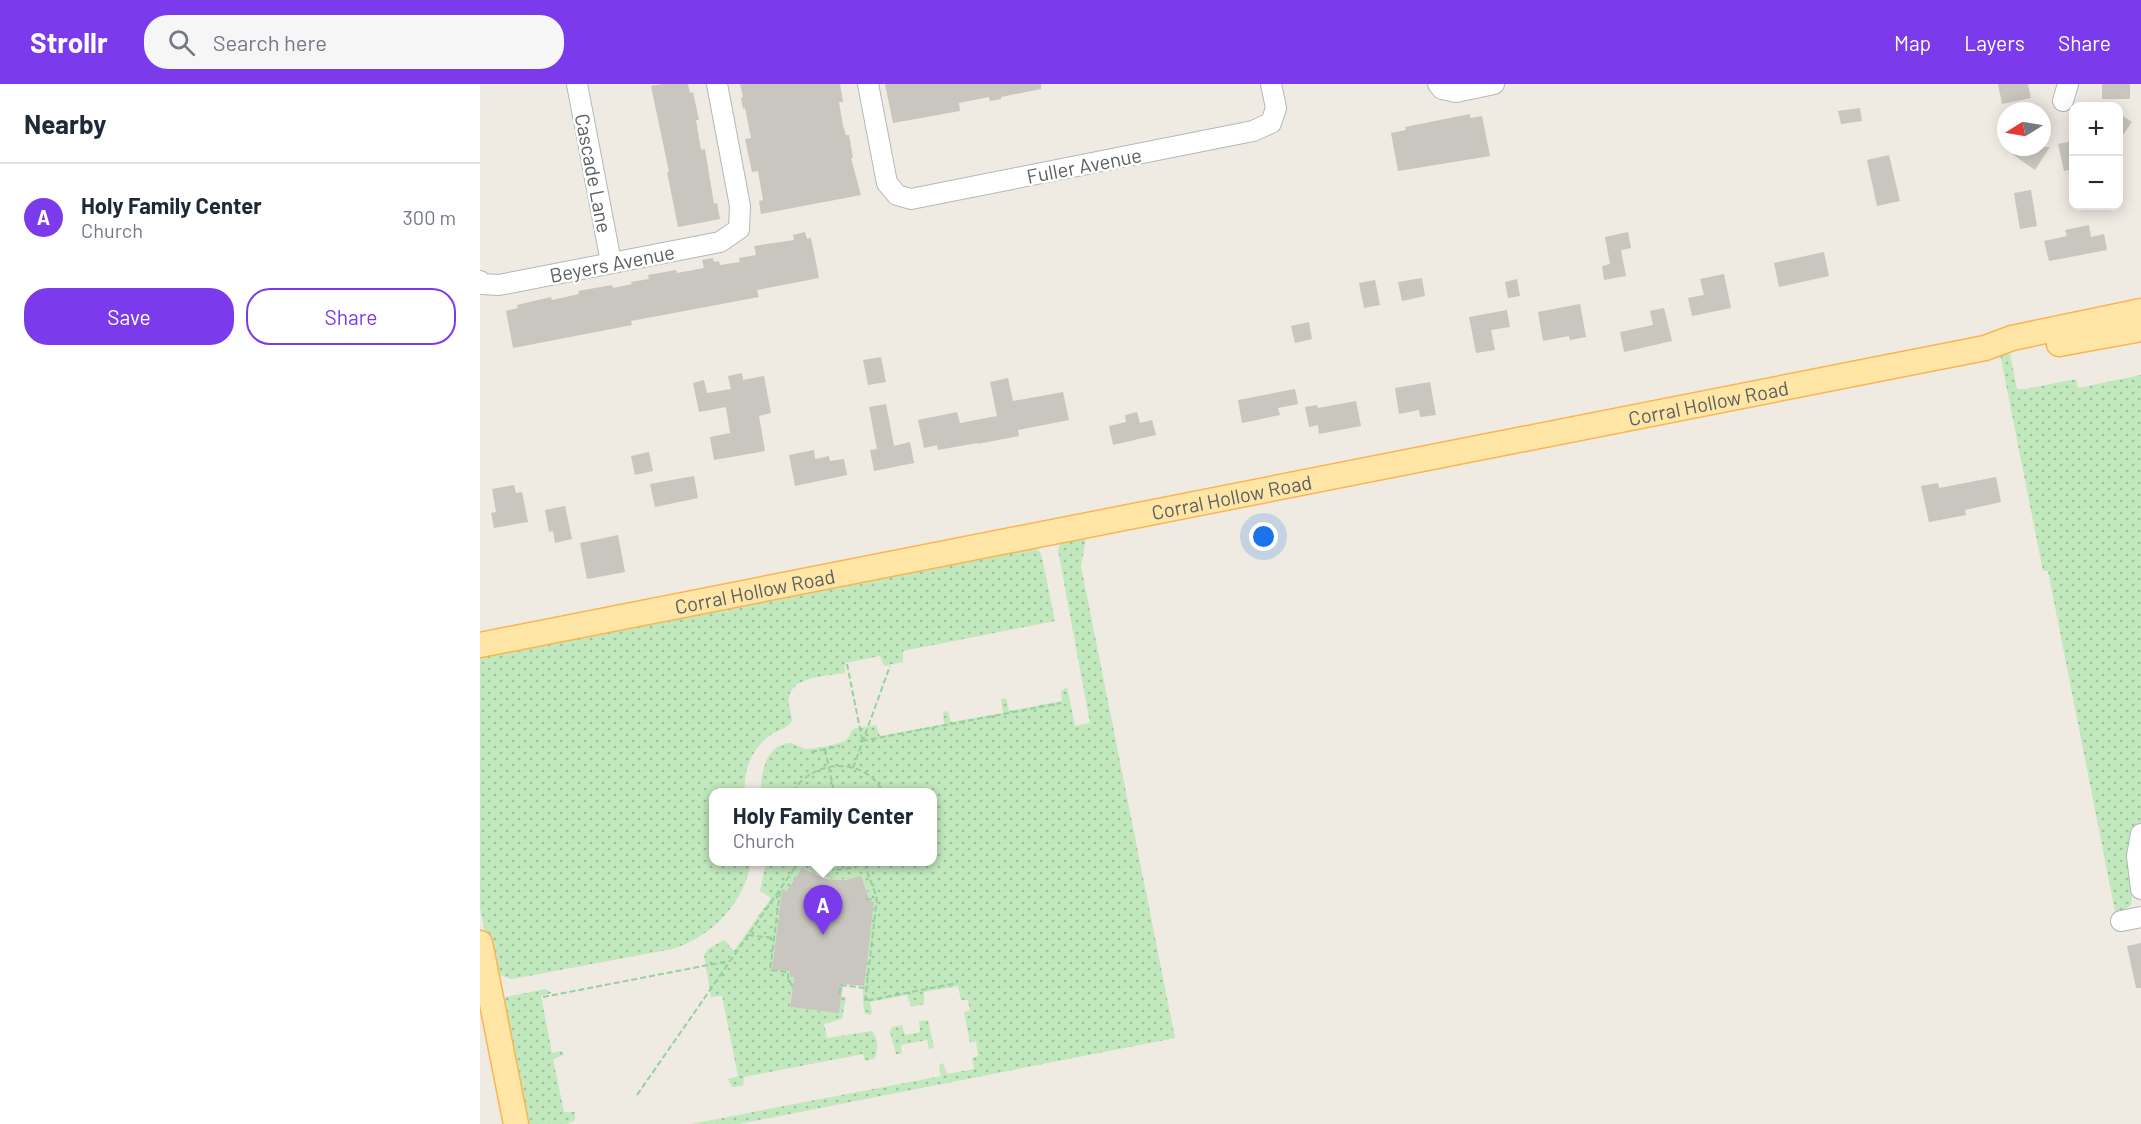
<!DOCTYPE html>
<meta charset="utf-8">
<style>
:root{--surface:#fff;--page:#f6f6f7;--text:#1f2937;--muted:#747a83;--line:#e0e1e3;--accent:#7c3aed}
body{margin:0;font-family:Barlow,sans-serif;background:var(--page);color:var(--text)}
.controls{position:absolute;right:18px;top:18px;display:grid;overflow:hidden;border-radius:12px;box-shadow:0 3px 15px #0003}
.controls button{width:54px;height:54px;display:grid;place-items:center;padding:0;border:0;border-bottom:2px solid var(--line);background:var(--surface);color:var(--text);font:30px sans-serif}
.compass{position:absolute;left:1517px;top:18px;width:54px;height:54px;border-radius:50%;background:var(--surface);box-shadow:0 3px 15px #0003;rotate:259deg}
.you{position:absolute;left:784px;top:453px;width:21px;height:21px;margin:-15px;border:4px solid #fff;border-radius:50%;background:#1a73e8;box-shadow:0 0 0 9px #1a73e833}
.badge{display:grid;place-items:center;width:39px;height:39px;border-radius:50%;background:var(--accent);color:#fff;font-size:20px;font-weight:700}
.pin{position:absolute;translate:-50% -50px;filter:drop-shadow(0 2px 3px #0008)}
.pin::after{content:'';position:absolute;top:32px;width:21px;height:18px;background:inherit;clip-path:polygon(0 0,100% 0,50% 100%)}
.popup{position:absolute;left:229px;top:704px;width:228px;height:78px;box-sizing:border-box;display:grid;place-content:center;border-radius:12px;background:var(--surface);filter:drop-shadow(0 2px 4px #0005);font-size:20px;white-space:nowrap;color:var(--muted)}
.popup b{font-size:22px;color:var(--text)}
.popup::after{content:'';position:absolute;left:50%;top:100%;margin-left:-12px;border:12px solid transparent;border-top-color:var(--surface)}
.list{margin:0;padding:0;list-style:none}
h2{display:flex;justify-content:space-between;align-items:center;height:78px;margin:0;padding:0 24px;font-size:26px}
h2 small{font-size:20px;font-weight:400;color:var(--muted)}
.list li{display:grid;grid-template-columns:39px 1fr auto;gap:18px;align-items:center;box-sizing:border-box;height:108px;padding:0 24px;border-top:2px solid var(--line)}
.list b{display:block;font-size:22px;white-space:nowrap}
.list p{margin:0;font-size:20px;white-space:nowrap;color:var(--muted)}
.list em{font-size:20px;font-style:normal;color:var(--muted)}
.actions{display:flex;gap:12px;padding:18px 24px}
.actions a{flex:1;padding:14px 0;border:2px solid var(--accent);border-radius:24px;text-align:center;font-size:21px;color:var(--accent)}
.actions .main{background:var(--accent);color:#fff}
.icon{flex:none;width:33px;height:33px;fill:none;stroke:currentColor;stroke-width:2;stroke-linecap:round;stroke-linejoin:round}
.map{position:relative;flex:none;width:1661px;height:1040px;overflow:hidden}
header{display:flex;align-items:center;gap:36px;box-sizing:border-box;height:84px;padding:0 30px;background:var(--accent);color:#fff}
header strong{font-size:28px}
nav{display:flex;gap:33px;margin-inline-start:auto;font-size:21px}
.search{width:420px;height:54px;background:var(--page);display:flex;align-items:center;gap:15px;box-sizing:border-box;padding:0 21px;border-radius:24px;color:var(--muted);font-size:22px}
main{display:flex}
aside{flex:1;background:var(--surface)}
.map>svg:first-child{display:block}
.grass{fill:url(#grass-dots)}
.building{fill:#c9c5bf}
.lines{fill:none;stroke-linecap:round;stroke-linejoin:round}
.minor-casing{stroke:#b3b7bb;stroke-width:22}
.major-casing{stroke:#fbb54f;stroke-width:27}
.path{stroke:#98cfa0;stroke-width:2;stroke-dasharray:6 3;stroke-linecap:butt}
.minor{stroke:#fff;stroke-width:20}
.major{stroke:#ffe6a7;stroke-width:24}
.labels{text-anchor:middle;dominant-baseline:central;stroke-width:5;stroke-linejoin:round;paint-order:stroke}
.street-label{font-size:20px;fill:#5b6064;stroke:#fff}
</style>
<header>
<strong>Strollr</strong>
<div class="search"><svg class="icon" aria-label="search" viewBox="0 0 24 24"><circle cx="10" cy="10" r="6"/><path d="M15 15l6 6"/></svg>Search here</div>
<nav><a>Map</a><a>Layers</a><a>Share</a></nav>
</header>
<main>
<aside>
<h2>Nearby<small></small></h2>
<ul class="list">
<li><span class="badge">A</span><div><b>Holy Family Center</b><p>Church</p></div><em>300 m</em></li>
</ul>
<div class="actions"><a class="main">Save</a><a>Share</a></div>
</aside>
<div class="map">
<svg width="1661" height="1040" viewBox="0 0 1661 1040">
<defs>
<pattern id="grass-dots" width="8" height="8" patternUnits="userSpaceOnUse" patternTransform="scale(1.5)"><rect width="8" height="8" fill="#c2e8bd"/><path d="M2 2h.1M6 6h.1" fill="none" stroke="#a1bf9d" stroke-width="1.8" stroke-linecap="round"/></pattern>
</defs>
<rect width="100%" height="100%" fill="#efeae2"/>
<path class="grass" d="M1520,270H1530L1537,305H1545L1596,295L1598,304L1661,291V800L1653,802L1651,821L1636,832L1568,487H1563Z
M607,449L601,482L695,954L259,1040H211L461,992L459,981L463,979L467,990L494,985L492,974L498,972L496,957L490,959L484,928L490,927L488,916H481L478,902L444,908V920L431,923L427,911L390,918L392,929L390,931L385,929C378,907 391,844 394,818L384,816L388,810L381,793C353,799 347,794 322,784L312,800L314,808L302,807L292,884L310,887V893L319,894L312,907L310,923L359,929L361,912L366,913L362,935L344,940L347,954L392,947C398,954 399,967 394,975L385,977L383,970L264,993L263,1002L252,1003L248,995L258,992L242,912L231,913L224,871L228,865L244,856L254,867L291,814L280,807L286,778H452V708H281C280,691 286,661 309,659C316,659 321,665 327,665C334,665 359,660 365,657C369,654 370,649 373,645L396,641L400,652L464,640L463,628L468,627L471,638L523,629L521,615L526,614L529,627L582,617L581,607L587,603L595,642L610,639L578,466L582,454Z
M551,460L561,469L575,537L423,567V578L404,582L400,572L365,579V589C348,592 313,592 309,613C307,620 312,630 312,637C306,645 299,646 292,650C272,663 263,686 265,708H234V778H271C264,819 232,853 192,865L32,895L13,889L0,824V568Z
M66,905L72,909L61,912L72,969L82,967L84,971L73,975L84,1028H95V1036L88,1040H43L18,919L25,913Z
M448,936L454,964L449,965L447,956L421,961L422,970H416L410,948L412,943L422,941L425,951L440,948L439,937Z"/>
<path class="building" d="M182,0H208L210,9L213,8L219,36H216L221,66L225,65L234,120L237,119L240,135L198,143L187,88H189L171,2Z
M260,0H360L363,18H359L363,42L366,51H369L373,74H371L381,111L281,130L279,117L283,116L278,87L272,88L265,55L271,54L265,24L263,25L261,14L263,13Z
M405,0H561V5L521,13V15L510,17L509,13L479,19L480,27L413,39Z
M1518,0H1548L1551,14L1522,20Z
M1622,0H1650V15H1622Z
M1380,24L1382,37L1361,40L1358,27Z
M1638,29L1652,38L1638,58Z
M990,30V34L1002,32L1010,72L918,87L911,49L926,46L925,43Z
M1593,57V85L1584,87L1578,60Z
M1537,63H1570L1555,86L1532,70Z
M1409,71L1420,117L1397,122L1387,76Z
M1551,106L1557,142L1540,145L1534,109Z
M1609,141L1611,153L1624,150L1627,166L1569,177L1564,157L1587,152L1585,146Z
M325,148L327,155L331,154L339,194L277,206L279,213L151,237L152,241L33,264L26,227L38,224L37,221L71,213L72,216L99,210L98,207L132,201L133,204L152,200L151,198L169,195L168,191L196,186L197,189L224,184L222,176L233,174L234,178L239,177L240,181L260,178L259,174L276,171L274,162L314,156L313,151Z
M1148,148L1151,164L1141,166L1146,192L1124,196L1122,182L1130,180L1125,153Z
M1344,168L1349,192L1299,203L1294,179Z
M1244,190L1251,224L1212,232L1208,214L1224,211L1220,195Z
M942,194L945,212L922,217L918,198Z
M1037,195L1040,212L1028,214L1025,198Z
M895,196L900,221L884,224L879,199Z
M1100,220L1106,253L1090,256L1089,252L1063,257L1058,228Z
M1184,224L1192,257L1144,268L1140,248L1173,241L1170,227Z
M1027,226L1030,243L1011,246L1015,266L996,269L989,233Z
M829,238L832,255L815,259L811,242Z
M401,273L406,298L388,301L383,276Z
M262,289L263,296L284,292L291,329L279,332L285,367L234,376L230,353L250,349L246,323L219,328L213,299L224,296L227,309L251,305L248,292Z
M528,294L533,317L583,308L589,336L538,346L539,352L497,360V359L458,366L457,361L444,364L438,336L477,328L480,339L517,332L510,298Z
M950,298L956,331L940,333L939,326L919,330L915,304Z
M815,305L818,320L798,324L800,331L762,339L758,316Z
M876,317L881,342L839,350L838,341L829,343L825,323L837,321L838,324Z
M406,320L414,362L430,358L434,379L394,387L390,366L397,365L389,323Z
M657,328L660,339L672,336L676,351L633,361L629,342L646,338L645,331Z
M334,366L335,375L349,372L350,377L364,375L367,391L315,402L309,371Z
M169,368L173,387L155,391L151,372Z
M214,392L218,414L175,423L170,400Z
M1516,393L1521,418L1485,426L1486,431L1449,438L1441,402L1458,399L1459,404Z
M34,401L36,409L42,408L48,438L14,444L11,429L16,428L12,405Z
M85,422L92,455L75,459L73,447L69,448L65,426Z
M138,451L145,488L107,495L100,459Z
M322,784L346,795L365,796L381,792L390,817L394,818L384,902L363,900L359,929L310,923L314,893H310V887L292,885L302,806L307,807Z
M1661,859V904H1656L1647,862Z"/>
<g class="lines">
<defs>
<path id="minor" d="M97,0L131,178
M388,0L407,99L417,111L431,115L773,47L791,39L796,24L791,0
M958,0L962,5L976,8L1014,0
M1583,17L1588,0
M0,197L2,200L19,201L240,158L259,145L260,122L237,0
M1661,750L1657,772L1661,805
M1641,837L1661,833"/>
<g id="major">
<path d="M1579,260L1661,245"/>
<path id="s1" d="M0,561L1505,264L1532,254L1661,227"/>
<path d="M0,859L36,1040"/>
</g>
</defs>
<use href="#minor" class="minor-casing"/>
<use href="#major" class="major-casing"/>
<path class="path" d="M367,580L382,655
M382,657L581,619
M345,665L354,708
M331,668L360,662
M373,684L410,582
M313,708C332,675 385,672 403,708
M331,778C348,790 369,786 387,778
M384,779L397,814L385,917L477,899
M353,786L354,778
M300,807L290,886L308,888V895L313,903
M386,815L397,816
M268,851L294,854
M359,910L361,901L385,904
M63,913L249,877
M157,1011L319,778"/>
<use href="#minor" class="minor"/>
<use href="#major" class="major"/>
</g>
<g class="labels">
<g class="street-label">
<text transform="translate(604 81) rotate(-11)">Fuller Avenue</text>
<text transform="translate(114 89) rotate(79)">Cascade Lane</text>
<text transform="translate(132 179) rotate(-11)">Beyers Avenue</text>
<text stroke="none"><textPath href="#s1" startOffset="1252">Corral Hollow Road</textPath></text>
<text stroke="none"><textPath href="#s1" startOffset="766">Corral Hollow Road</textPath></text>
<text stroke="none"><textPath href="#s1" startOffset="280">Corral Hollow Road</textPath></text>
</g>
</g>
</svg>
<div class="controls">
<button>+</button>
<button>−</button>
</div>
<svg class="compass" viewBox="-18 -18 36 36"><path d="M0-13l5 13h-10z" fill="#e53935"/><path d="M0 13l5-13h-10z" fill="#747a83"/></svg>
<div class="you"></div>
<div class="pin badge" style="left:343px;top:851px">A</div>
<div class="popup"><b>Holy Family Center</b>Church</div>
</div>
</main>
